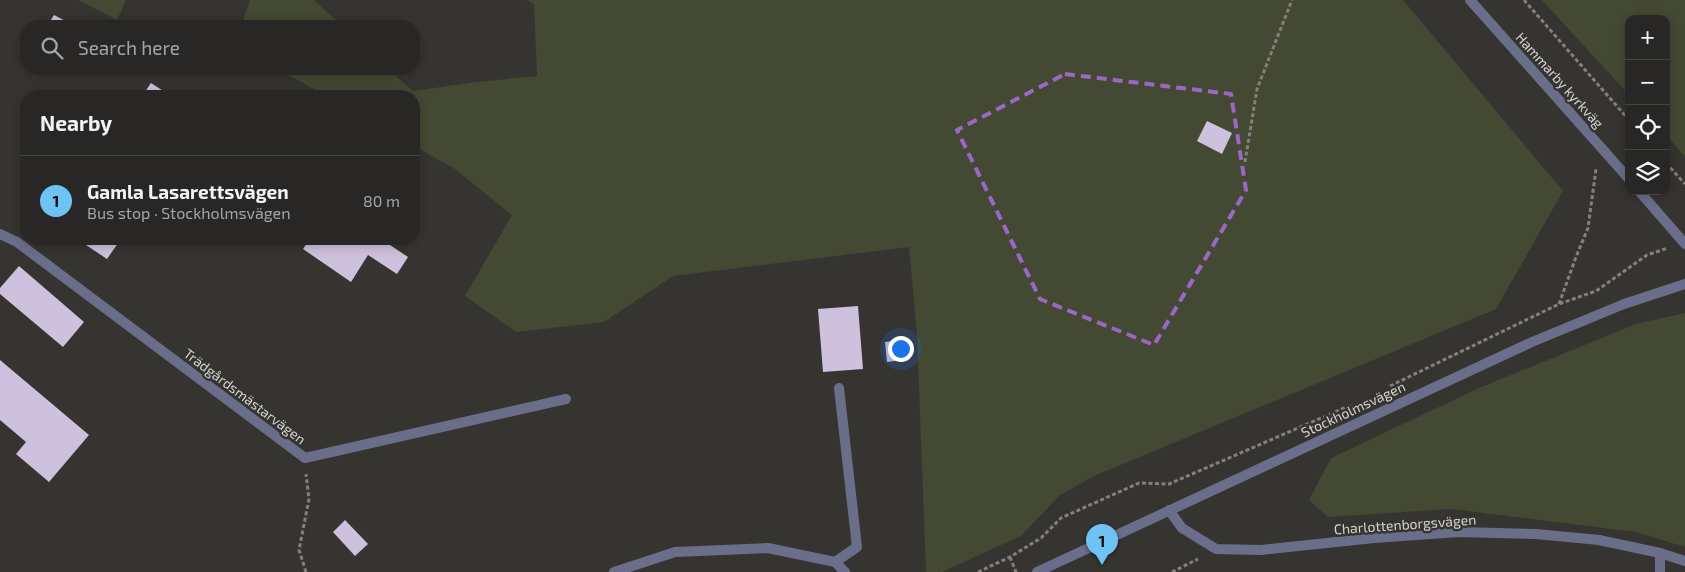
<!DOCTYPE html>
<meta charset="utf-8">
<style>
:root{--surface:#282725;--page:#302f2d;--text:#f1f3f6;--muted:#a5a5a7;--line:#444442;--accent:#70c2f4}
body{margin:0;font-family:"Exo 2",sans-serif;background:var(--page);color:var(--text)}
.controls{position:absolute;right:15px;top:15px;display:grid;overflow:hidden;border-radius:10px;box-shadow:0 2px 12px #0003}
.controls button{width:45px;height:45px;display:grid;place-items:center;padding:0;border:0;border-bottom:1px solid var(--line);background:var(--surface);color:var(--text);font:25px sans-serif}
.you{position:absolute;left:900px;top:348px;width:18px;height:18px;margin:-12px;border:4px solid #fff;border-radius:50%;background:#1a73e8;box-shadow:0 0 0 8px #1a73e833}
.badge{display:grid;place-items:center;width:32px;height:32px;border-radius:50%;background:var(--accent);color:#111;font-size:16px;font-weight:700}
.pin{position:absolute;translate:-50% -41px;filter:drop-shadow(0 1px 2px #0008)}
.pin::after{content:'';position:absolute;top:26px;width:18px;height:15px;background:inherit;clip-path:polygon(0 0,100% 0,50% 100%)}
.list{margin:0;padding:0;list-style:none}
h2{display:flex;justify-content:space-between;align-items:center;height:65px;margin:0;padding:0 20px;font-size:21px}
h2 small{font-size:16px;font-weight:400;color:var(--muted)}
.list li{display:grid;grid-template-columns:32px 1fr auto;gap:15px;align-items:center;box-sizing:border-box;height:90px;padding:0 20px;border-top:1px solid var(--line)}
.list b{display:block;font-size:19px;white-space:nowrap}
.list p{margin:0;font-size:16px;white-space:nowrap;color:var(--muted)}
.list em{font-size:16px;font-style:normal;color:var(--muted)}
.icon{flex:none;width:28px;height:28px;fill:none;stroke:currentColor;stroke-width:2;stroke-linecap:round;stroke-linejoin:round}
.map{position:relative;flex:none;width:1685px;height:572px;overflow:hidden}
.search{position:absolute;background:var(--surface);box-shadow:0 2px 12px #0003;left:20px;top:20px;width:400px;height:55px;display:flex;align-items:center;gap:12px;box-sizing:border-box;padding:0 18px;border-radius:20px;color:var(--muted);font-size:19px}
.panel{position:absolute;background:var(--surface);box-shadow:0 2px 12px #0003;left:20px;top:90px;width:400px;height:155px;border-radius:20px}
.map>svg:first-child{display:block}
.green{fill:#434933}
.building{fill:#cec1dd}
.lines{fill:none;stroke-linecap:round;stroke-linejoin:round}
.path{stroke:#82817e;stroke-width:3;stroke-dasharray:4 2.5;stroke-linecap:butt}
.service{stroke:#6b6e8a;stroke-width:10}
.minor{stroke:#6b6e8a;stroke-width:10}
.tertiary{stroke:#6b6e8a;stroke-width:10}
.marked{fill:none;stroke:#9b67c6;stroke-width:4;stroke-dasharray:10 6;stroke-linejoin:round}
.labels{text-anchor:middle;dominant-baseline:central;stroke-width:5;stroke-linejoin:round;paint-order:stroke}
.street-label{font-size:14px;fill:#d6d5d2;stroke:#363431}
</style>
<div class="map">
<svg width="1685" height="572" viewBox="0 0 1685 572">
<rect width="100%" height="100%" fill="#363431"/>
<path class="green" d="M78,0H126L117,20Z
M250,0H314L342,26H241Z
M527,0H1403L1563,191L1496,309L1094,476L1059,496L1021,536L942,572H926L917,334L909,247L673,276L604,322L516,332L465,296L512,215L455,169L414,146V96H326L278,69H388L413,91L476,82L537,76L534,4Z
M1542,0H1685V156L1666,135V19H1629V95Z
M1685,313V547L1636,532L1451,509L1328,517L1309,500L1331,458L1479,388L1636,324Z"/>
<path class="building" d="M54,15L75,26H47Z
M151,83L171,96H142Z
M1207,121L1232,133L1222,154L1197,141Z
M77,239H121L107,259Z
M310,239H381L408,257L397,274L368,255L351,282L303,249Z
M19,266L84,322L63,347L0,294V288Z
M858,306L863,369L823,372L818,309Z
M900,340L902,360L887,362L885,342Z
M0,360L89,435L49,482L16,454L26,442L0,420Z
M345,520L368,544L355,556L333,532Z"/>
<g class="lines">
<path class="path" d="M1524,0L1629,120
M1245,162L1257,89L1292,0
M1666,163L1685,184
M1559,304L1576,257L1588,228L1596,169
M1390,386L1559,304L1596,291L1647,255L1668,248
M1010,557L1016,572
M306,572L299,550L309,499L306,474
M978,572L1010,557L1041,538L1061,518L1139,483L1169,484L1351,405
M1172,572L1198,559"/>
<path class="service" d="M835,562L857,547L839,388
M1660,572V553"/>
<path class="minor" d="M1470,0L1629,179
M1639,191L1685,244
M0,234L17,242L305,458L566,399
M1169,510L1182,528L1216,549L1261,550L1374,538L1459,532L1536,534L1599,540L1660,553L1685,561
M614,572L675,552L768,548L835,562L845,572"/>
<path class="tertiary" d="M1037,572L1532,342L1624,304L1685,284"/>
</g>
<path class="marked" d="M1065,74L1231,94L1246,190L1154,345L1040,299L957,130Z"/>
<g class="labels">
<g class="street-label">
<text transform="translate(1560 80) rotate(48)">Hammarby kyrkväg</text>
<text transform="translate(245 396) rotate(37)">Trädgårdsmästarvägen</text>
<text transform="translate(1353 409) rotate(-25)">Stockholmsvägen</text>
<text transform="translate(1405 524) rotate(-4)">Charlottenborgsvägen</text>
</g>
</g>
</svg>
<div class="controls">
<button>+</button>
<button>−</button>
<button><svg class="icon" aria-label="locate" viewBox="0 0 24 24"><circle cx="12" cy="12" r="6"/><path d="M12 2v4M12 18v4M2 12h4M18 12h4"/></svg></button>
<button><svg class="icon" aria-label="layers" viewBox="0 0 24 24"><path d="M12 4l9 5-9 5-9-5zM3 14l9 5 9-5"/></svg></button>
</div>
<div class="you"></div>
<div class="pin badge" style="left:1102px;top:565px">1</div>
<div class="search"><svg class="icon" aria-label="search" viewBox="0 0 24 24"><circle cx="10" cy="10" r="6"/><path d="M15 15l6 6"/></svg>Search here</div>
<section class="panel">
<h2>Nearby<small></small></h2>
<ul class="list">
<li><span class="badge">1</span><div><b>Gamla Lasarettsvägen</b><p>Bus stop · Stockholmsvägen</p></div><em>80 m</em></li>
</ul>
</section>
</div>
